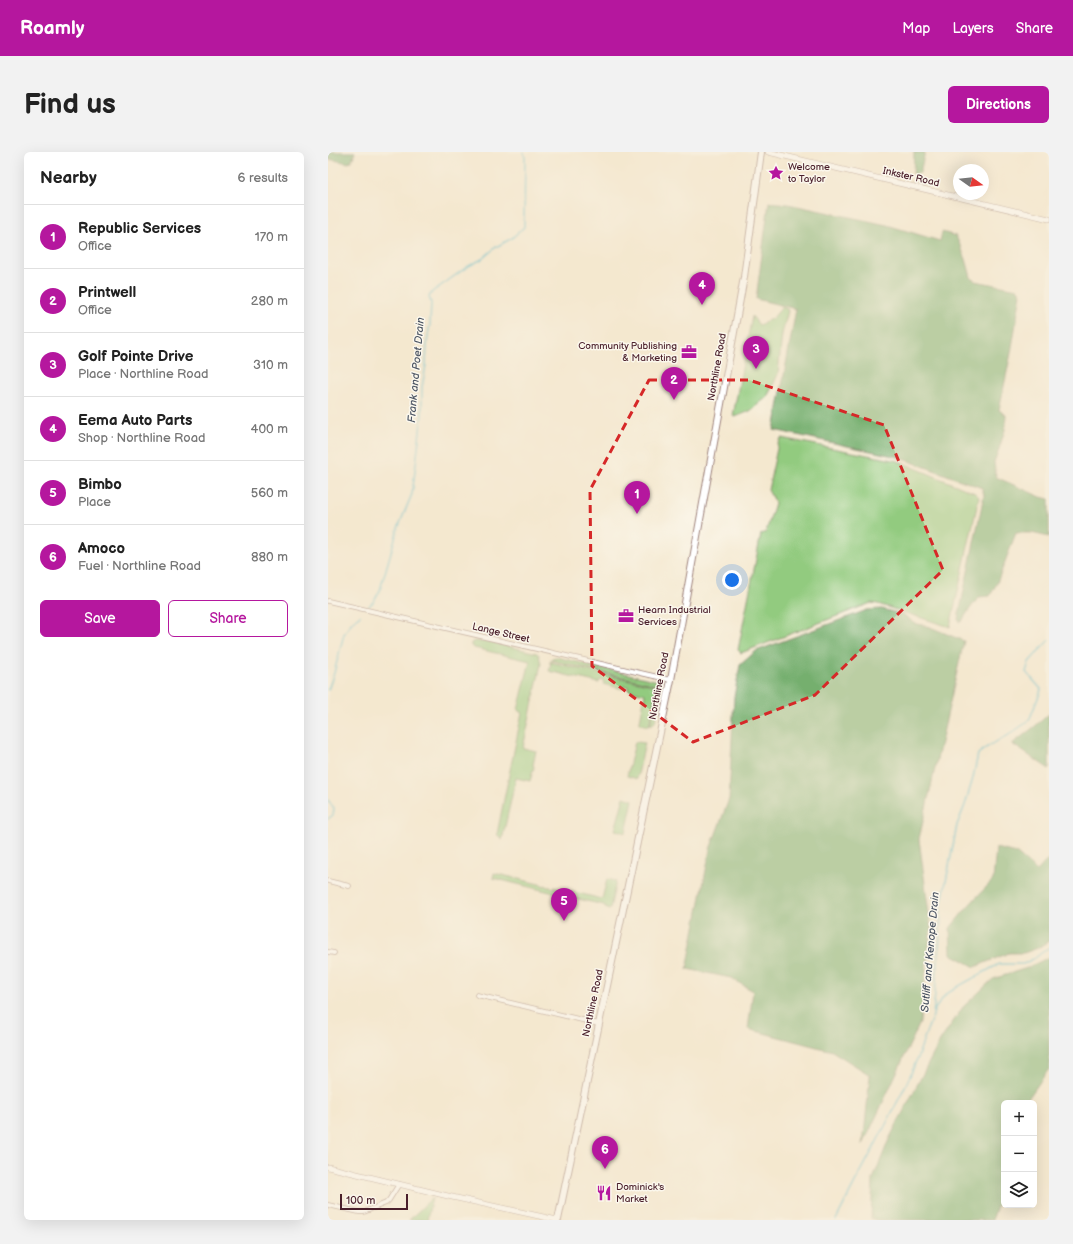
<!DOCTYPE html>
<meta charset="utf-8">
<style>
:root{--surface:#fff;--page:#f2f2f2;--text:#222;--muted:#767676;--line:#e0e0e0;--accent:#b5179e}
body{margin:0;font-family:"Balsamiq Sans",sans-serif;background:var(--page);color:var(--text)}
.controls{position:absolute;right:12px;bottom:12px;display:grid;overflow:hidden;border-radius:6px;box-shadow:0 4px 16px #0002}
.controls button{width:36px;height:36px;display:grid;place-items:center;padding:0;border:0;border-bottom:1px solid var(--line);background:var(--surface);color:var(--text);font:20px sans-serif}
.compass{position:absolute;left:625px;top:12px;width:36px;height:36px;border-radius:50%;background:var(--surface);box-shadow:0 4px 16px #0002;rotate:105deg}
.scale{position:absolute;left:12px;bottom:10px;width:68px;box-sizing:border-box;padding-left:4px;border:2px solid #4a1f2b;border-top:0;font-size:11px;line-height:14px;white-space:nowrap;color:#4a1f2b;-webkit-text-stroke:3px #fbf7ec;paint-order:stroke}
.you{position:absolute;left:404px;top:428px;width:14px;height:14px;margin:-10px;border:3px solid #fff;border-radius:50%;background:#1a73e8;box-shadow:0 0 0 6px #1a73e833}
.badge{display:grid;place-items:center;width:26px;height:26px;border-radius:50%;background:var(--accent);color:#fff;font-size:13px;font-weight:700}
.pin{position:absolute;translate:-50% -33px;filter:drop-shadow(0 1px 2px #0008)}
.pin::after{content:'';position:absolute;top:21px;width:14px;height:12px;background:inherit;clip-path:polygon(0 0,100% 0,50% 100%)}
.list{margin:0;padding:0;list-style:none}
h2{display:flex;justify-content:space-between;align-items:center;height:52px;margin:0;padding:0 16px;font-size:17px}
h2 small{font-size:13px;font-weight:400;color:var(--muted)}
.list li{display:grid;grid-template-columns:26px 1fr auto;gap:12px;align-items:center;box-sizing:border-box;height:64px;padding:0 16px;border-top:1px solid var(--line)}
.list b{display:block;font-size:15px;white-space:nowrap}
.list p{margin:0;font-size:13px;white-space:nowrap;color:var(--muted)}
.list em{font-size:13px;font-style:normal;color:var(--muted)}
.actions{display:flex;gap:8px;padding:12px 16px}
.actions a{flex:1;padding:9px 0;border:1px solid var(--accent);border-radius:6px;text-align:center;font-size:14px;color:var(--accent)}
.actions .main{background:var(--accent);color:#fff}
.icon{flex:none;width:22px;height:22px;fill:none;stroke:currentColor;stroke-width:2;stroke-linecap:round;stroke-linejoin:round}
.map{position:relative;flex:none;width:721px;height:1068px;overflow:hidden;border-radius:6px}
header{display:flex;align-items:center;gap:24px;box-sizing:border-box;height:56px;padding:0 20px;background:var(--accent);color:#fff}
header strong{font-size:19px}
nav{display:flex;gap:22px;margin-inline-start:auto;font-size:14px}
.intro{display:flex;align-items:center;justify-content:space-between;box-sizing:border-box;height:96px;padding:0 24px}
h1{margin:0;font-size:28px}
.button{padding:10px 18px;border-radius:6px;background:var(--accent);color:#fff;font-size:14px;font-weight:700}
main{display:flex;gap:24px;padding:0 24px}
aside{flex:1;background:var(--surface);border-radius:6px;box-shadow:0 4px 16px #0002}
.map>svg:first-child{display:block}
.green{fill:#92cb7f;stroke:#6e7555}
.forest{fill:#75af6e;stroke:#60674c}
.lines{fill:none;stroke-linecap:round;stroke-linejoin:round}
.stream{stroke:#4db7ca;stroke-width:1.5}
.minor-casing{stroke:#9f847d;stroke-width:5.5}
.tertiary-casing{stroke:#9f847d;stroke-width:6}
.secondary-casing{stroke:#9f847d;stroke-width:8}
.minor{stroke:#fff;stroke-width:4}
.tertiary{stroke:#fff;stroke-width:5}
.secondary{stroke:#fff;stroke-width:6}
.marked{fill:none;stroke:#d62828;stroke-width:3;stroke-dasharray:8 5;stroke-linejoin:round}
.labels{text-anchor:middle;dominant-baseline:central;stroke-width:3;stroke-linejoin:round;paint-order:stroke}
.poi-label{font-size:10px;fill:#4a1f2b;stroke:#fbf7ec;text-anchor:start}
.street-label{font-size:10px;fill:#4a1f2b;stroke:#fbf7ec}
.water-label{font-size:11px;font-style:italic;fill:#4b5463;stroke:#fbf7ec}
</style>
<header>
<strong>Roamly</strong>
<nav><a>Map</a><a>Layers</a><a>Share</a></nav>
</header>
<div class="intro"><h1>Find us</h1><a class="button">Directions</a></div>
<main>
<aside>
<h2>Nearby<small>6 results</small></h2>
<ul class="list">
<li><span class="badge">1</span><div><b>Republic Services</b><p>Office</p></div><em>170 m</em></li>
<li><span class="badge">2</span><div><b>Printwell</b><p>Office</p></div><em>280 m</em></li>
<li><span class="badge">3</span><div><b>Golf Pointe Drive</b><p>Place · Northline Road</p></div><em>310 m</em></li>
<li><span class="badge">4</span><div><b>Eema Auto Parts</b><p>Shop · Northline Road</p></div><em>400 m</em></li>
<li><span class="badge">5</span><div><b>Bimbo</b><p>Place</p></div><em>560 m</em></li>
<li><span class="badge">6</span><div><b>Amoco</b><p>Fuel · Northline Road</p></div><em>880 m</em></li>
</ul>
<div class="actions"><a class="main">Save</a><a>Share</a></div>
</aside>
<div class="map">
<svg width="721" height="1068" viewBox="0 0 721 1068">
<rect width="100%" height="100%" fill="#fbf7ec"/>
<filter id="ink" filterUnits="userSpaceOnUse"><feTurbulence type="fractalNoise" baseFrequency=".025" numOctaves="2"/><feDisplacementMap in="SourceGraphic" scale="8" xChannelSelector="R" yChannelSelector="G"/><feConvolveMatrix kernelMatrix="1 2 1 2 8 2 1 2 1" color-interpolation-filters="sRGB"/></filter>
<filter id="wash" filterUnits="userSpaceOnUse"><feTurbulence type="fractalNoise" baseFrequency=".012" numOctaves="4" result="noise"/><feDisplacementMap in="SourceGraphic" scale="16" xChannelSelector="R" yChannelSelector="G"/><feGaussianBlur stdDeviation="0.9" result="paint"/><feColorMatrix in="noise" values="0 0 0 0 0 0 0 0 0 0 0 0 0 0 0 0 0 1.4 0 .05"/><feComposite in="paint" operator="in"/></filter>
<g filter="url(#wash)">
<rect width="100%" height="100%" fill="#f4e8cf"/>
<path class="green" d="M454,155L459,157L460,159L454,182L450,222L446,231L439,245L422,259L407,265L405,264L424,164L431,173L445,166Z
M453,286L570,309L647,341L651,345L622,475L550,452L543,451L413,501L410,498L433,382L438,380L447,351L440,338L450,292Z
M146,489H159L209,501L211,503L213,512L195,596L208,599L205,613L206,615L202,629L188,626L174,688L169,682C177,641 186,600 194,560L190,558L202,509L146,496L143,494V491Z
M228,505L330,529L329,533L222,508L224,506Z
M222,510L329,534L321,574L312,572V569L317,542L300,538L301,535L296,534L295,537L275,532L276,529L272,528L271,531L221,519L223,511H221Z
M331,530L333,532L334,536L327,570L322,574Z
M307,590H309L317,591L309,627L299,624Z
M296,645L305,648L298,681L287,678Z
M166,721L215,733L216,734L218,733L220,735H224L225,736L226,735L274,747L279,727L288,729L282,757L278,756L276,753L245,746L243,747L242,745L165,726Z
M104,1046L99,1068H81Z"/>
<path class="forest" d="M0,0H27L25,6L21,11L0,7Z
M586,0H597L592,21L585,22Z
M441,50L460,52L559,73L612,89L614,80L628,84L638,107L643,125L647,129L690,137L693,142L683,201L671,258L678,263L677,278L671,297L666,310L668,325L713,345L721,347V385L703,381H688L669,431L662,444L651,445L641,458L634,469L631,470L630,467L656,343L654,336L570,305L446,278L468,157L428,147Z
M554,457L576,463L586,471L602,475L636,489L591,687L603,776L592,871L535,993L542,923L504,899L420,877L425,839L403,826L359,817L382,697L401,647L406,545L412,513L428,499L539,458Z
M721,562V617L684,592L706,575Z
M668,696L688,701L709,719L721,706V789L710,796L696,801H681L647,815L623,802L622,776L641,753L665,728Z
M721,805V917L697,951H676V1036L664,1068H549L543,1066L545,1027L561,987L612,889L635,855L665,827L699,816Z"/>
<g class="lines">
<path class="stream" d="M41,454L46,449L52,438L70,376L84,342L89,304L94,262V235L98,213L99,191L102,172L103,151L101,145L104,140L139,115L154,107L168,95L184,86L196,75L197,5L195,0
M0,538L6,521L16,482L24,470L32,463
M0,648L6,657L5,663L0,667
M606,860L607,857L617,843L631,834L671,812H695L707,806L721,795
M508,1068C532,1020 559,973 582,924C591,905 596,883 605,864L612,784L613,755L629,673L637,653L645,626L650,602L659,595L679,584L698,571L702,566L712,541L713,537L698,520L701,510L721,488"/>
</g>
</g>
<g filter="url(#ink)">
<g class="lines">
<defs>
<path id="minor" d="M0,449L343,528
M0,729L21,734
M0,800L6,801
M149,843L271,872
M0,1053L31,1060H36L58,1051L61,1048L71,1032"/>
<path id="tertiary" d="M440,0L721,67
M0,1015L124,1045L229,1068"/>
<path id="secondary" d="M230,1068L343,528L416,125L433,0"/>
</defs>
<use href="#minor" class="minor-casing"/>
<use href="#tertiary" class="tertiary-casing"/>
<use href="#secondary" class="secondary-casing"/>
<use href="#minor" class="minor"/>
<use href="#tertiary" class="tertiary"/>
<use href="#secondary" class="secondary"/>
</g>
</g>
<path d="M0 0H721V1068H0ZM321,228H421L556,273L615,418L487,543L365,590L264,514L262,338Z" fill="#f4e8cf" fill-opacity=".55" fill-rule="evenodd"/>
<path class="marked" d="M321,228H421L556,273L615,418L487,543L365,590L264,514L262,338Z"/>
<defs>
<symbol id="sight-bare" viewBox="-9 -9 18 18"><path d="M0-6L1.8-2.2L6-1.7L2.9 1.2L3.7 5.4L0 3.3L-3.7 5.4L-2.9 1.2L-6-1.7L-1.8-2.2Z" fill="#b5179e" stroke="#fbf7ec" stroke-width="2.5" paint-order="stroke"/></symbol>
<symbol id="office-bare" viewBox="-9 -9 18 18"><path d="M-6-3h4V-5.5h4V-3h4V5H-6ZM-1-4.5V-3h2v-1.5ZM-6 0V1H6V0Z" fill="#b5179e" stroke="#fbf7ec" stroke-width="2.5" paint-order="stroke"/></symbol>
<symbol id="restaurant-bare" viewBox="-9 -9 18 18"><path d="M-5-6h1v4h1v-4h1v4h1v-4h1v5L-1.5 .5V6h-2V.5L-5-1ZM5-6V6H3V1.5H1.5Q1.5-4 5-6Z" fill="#b5179e" stroke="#fbf7ec" stroke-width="2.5" paint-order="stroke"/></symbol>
</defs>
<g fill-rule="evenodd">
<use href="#sight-bare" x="437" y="10" width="22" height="22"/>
<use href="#office-bare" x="350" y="189" width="22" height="22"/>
<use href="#office-bare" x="287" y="453" width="22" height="22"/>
<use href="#restaurant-bare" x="265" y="1030" width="22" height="22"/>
</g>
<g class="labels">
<g class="poi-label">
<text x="460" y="15">Welcome<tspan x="460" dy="12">to Taylor</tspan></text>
<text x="349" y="194" text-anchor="end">Community Publishing<tspan x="349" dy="12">&amp; Marketing</tspan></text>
<text x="310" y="458">Hearn Industrial<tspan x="310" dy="12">Services</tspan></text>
<text x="288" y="1035">Dominick's<tspan x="288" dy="12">Market</tspan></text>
</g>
<g class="street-label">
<text transform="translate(583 25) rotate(13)">Inkster Road</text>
<text transform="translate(389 215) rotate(-80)">Northline Road</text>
<text transform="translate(173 481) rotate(13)">Lange Street</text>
<text transform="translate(331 534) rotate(-79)">Northline Road</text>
<text transform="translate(265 851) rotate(-78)">Northline Road</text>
</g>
<g class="water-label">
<text transform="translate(88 218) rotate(-85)">Frank and Poet Drain</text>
<text transform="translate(602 800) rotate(-85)">Sutliff and Kenope Drain</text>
</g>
</g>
</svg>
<div class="controls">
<button>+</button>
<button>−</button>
<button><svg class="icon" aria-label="layers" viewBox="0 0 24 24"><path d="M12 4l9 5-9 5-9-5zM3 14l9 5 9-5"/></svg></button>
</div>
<svg class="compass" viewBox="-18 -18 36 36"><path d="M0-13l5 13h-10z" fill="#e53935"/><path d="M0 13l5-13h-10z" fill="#767676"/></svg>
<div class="scale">100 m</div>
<div class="you"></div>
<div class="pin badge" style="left:309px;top:362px">1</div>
<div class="pin badge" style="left:346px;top:248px">2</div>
<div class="pin badge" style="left:428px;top:217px">3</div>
<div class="pin badge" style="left:374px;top:153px">4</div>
<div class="pin badge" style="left:236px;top:769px">5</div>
<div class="pin badge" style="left:277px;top:1017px">6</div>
</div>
</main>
